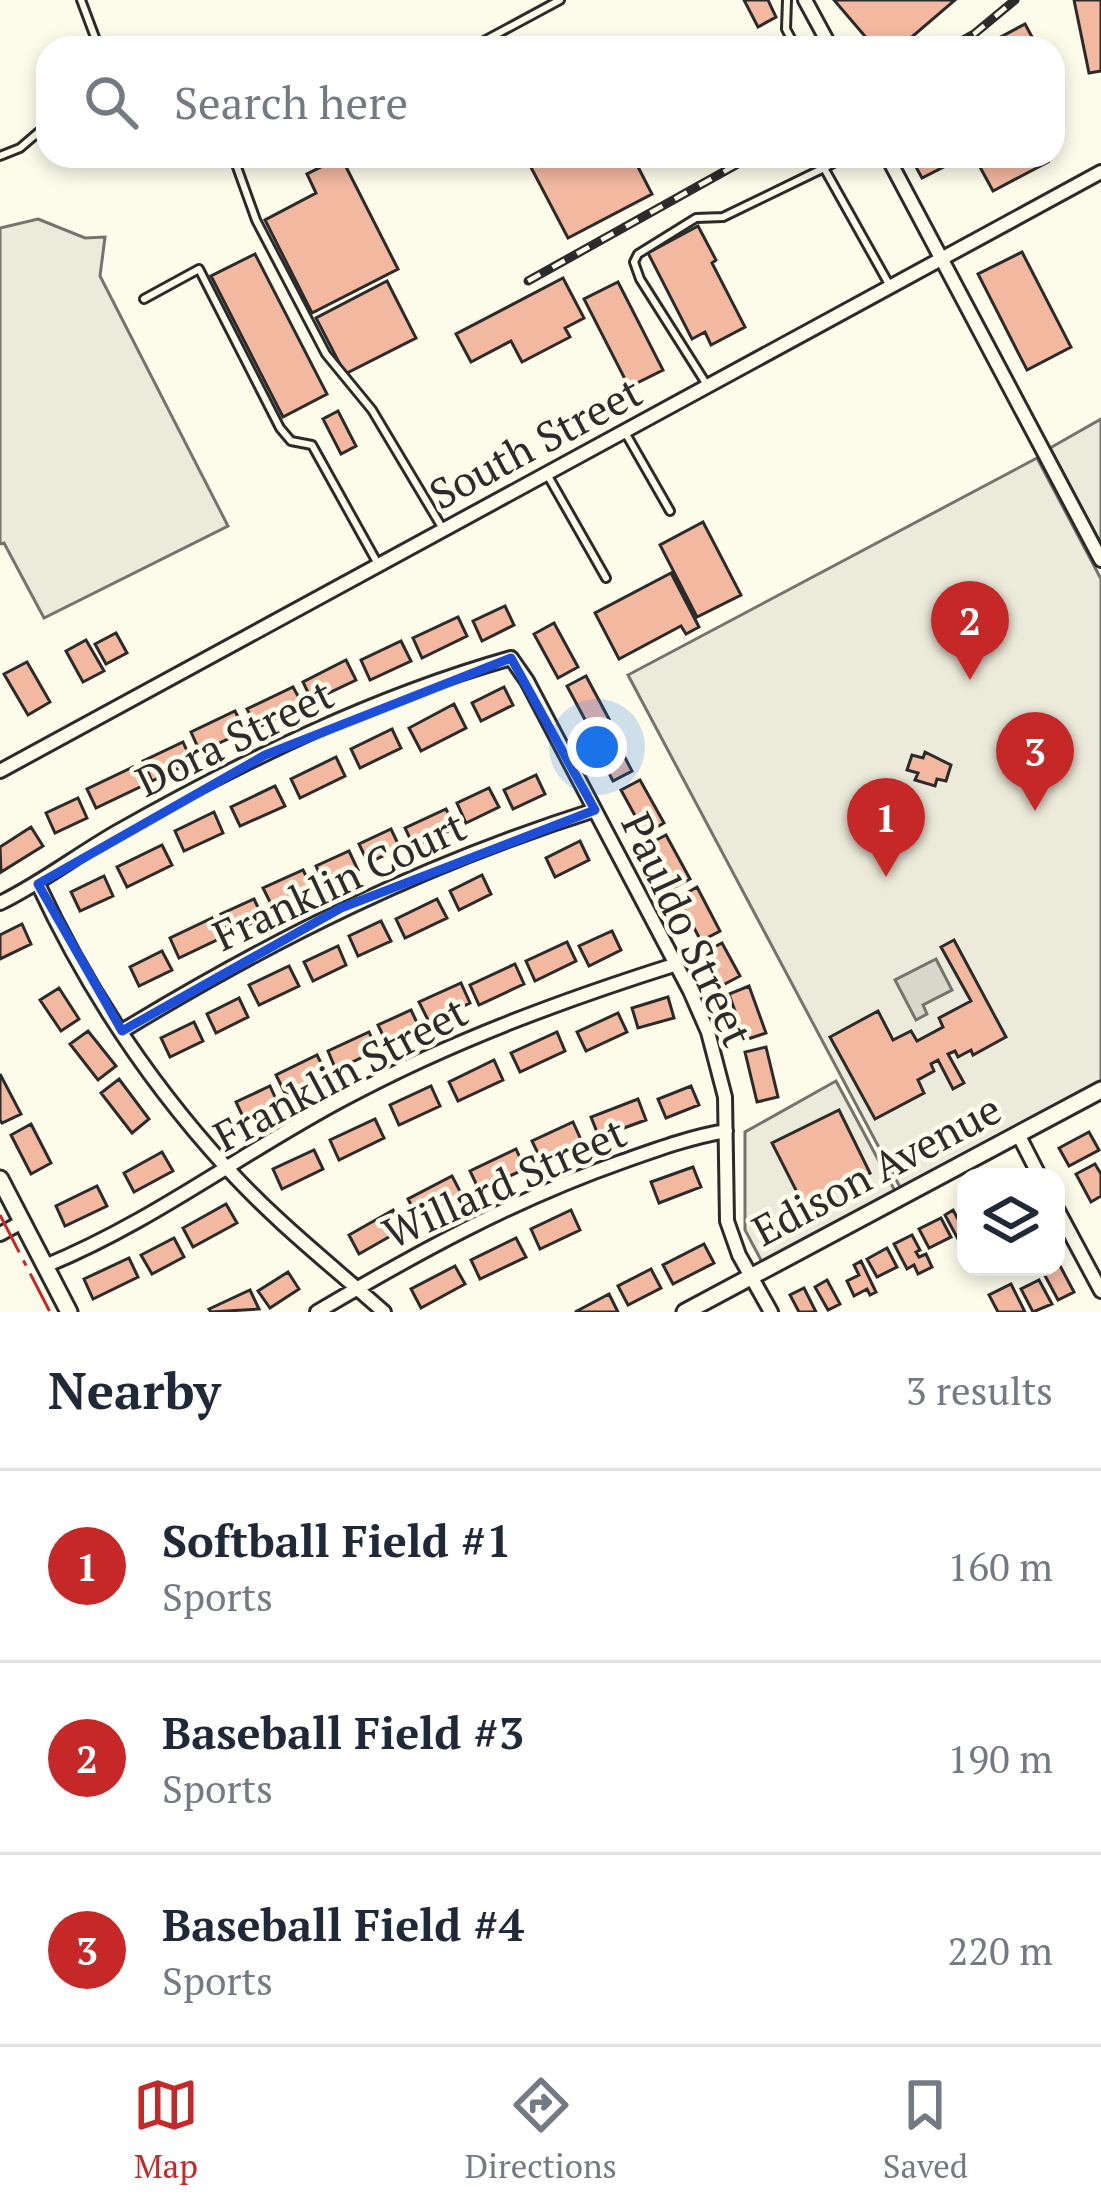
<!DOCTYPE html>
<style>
:root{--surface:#fff;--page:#f6f6f7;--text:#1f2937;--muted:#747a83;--line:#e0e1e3;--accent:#c62828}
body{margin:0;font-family:"PT Serif",serif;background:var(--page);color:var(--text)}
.controls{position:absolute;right:36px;bottom:36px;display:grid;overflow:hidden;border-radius:24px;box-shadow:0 6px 18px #0003}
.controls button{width:108px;height:108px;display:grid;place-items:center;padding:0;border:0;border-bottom:3px solid var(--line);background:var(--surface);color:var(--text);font:60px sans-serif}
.you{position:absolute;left:597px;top:747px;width:42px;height:42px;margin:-30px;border:9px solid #fff;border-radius:50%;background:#1a73e8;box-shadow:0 0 0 18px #1a73e833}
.badge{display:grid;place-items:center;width:78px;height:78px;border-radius:50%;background:var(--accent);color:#fff;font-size:39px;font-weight:700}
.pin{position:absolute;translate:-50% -99px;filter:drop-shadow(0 3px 6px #0008)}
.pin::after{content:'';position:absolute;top:63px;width:42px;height:36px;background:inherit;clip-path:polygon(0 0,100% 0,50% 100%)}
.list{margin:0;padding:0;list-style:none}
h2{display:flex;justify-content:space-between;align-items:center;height:156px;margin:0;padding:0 48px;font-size:51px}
h2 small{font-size:39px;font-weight:400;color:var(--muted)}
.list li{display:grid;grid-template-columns:78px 1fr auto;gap:36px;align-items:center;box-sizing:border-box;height:192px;padding:0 48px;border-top:3px solid var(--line)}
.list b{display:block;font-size:45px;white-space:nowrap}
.list p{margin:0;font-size:39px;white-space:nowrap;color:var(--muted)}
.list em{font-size:39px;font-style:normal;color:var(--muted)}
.icon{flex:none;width:66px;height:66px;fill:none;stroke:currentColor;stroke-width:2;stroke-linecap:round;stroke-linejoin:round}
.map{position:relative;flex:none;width:1101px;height:1312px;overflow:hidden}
.search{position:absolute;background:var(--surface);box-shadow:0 6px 18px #0003;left:36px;right:36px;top:36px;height:132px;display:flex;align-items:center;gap:30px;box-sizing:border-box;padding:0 42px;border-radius:36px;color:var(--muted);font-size:45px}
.sheet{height:732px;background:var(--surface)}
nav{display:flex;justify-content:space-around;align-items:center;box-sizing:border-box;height:168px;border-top:3px solid var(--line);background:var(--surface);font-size:33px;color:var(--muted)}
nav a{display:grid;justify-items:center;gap:6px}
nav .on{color:var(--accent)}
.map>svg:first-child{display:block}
.green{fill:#ecebdb;stroke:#74746e;stroke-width:3}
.water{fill:#d8d7c9;stroke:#74746e;stroke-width:3}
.building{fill:#f2b8a0;stroke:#2b2b2b;stroke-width:3}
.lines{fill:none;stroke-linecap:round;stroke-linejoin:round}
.service-casing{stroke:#2b2b2b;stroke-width:12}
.minor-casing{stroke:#2b2b2b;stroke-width:18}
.tertiary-casing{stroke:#2b2b2b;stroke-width:21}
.service{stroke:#fdfbea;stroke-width:6}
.minor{stroke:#fdfbea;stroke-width:12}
.tertiary{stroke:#fdfbea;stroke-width:15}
.rail-casing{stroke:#2b2b2b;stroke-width:9}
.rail{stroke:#fdfbea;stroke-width:4.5;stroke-dasharray:14;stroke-linecap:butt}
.power{stroke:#c62828;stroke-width:3;stroke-dasharray:42 9 6 9;stroke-linecap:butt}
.marked{fill:none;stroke:#1d4ed8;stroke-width:9;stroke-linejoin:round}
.labels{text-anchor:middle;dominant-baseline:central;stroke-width:9;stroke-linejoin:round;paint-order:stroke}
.street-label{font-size:42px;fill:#2b2b2b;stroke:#fdfbea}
</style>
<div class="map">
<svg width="1101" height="1312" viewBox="0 0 1101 1312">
<rect width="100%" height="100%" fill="#fdfbea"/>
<path class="green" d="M38,219L85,238L105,237L100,276L228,526L44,618L4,543L0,544V228Z
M1101,419V544L1050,448Z
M1037,458L1101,579V1083L901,1189L628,675Z
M836,1081L895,1191L762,1262L745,1230V1132Z"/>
<path class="water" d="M936,959L952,990L923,1005L927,1014L916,1020L895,980Z"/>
<path class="building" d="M744,0H768L776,17L758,27Z
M834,0H955L899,48H875Z
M1074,0H1101V71L1089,73Z
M1025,24L1038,48H980Z
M525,156H649L636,163L652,194L568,238Z
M910,156H963V157L922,178Z
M974,156H1044L1048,162L993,191Z
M341,157L398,269L312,313L265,220L316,193L307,174Z
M698,226L716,260L712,263L745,327L711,345L705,332L692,339L648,253Z
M1022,252L1071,347L1027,370L978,274Z
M255,254L327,394L283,417L211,276Z
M563,278L584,318L565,328L570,337L522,362L511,341L471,362L456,334Z
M387,281L416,338L345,374L316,318Z
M618,282L663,370L629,387L584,299Z
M338,411L356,446L341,454L323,419Z
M703,522L741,595L697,617L660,545Z
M671,573L699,627L686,634L681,626L619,659L595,613Z
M505,606L514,625L482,641L473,621Z
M458,617L467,636L422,658L413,638Z
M554,623L578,667L558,678L534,634Z
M116,633L127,653L106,664L95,644Z
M86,640L104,671L83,682L66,651Z
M401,641L411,661L370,680L361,660Z
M346,660L356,680L312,701L303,682Z
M27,662L50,702L28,715L4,674Z
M586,676L609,719L590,729L567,686Z
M293,687L303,705L257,728L247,709Z
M504,687L513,705L481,721L472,703Z
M454,704L466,728L421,751L409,728Z
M235,711L245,731L200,752L191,732Z
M392,729L401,748L360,768L351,749Z
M611,731L632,771L613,781L592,741Z
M183,742L192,762L152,781L143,761Z
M925,752L951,765L946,781L937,779L935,786L915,780L918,773L907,770L912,755L923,758Z
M336,757L345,776L300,798L291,779Z
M133,767L142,786L96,808L87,789Z
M536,775L545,794L513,809L504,790Z
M640,780L664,823L645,834L621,790Z
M275,786L285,806L240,826L231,807Z
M489,788L499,807L466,823L457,803Z
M78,798L87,818L55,833L46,813Z
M446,809L455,828L414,847L405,828Z
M214,812L223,833L184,851L175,831Z
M31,827L43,846L1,872L0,847Z
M391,829L400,848L368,863L359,844Z
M666,835L690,879L671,889L647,845Z
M580,841L589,860L555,877L546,858Z
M162,845L172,865L127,887L117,867Z
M349,851L358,870L325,886L316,866Z
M303,870L313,889L273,908L263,888Z
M482,875L491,894L459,910L450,891Z
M104,876L113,896L80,911L71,892Z
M697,887L720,931L701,941L678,898Z
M254,899L263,918L230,933L221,914Z
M437,899L447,918L405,938L396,919Z
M212,918L221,938L179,958L170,938Z
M381,921L391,941L358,956L349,936Z
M22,924L31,944L0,959V935Z
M612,931L621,950L589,966L579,946Z
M954,940L1006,1037L973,1055L971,1050L958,1057L955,1051L948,1054L964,1083L953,1089L938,1060L931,1064L934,1071L918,1080L924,1093L875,1119L830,1037L878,1011L893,1040L911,1031L917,1041L943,1027L939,1018L971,1001L941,947Z
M567,942L576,961L535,981L526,961Z
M722,943L740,976L721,986L703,953Z
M338,946L346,965L313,981L304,962Z
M162,951L172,970L139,986L130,967Z
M515,964L524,984L479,1005L470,985Z
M289,966L299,986L259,1005L249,985Z
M461,983L470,1003L429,1022L419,1002Z
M749,986L766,1033L745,1040L729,994Z
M59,988L79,1019L61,1031L40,1000Z
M668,997L674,1018L638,1028L632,1008Z
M239,998L248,1017L216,1033L207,1014Z
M411,1010L420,1029L387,1044L378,1025Z
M618,1013L627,1032L586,1051L577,1032Z
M194,1022L203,1041L170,1057L161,1038Z
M88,1031L116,1066L98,1080L70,1044Z
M369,1032L377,1050L336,1070L328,1051Z
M557,1032L565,1051L520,1072L511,1053Z
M766,1047L778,1097L757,1102L745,1052Z
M317,1055L327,1075L286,1095L276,1075Z
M494,1060L503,1080L458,1101L449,1082Z
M0,1074L21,1114L2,1123L0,1120Z
M119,1079L149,1119L132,1133L101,1093Z
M270,1086L279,1106L245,1121L236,1102Z
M431,1086L440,1106L399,1125L390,1105Z
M691,1086L699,1105L666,1118L658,1099Z
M638,1099L646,1120L599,1137L591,1117Z
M839,1110L870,1173L804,1206L772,1143Z
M375,1119L384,1138L339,1160L330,1140Z
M573,1122L582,1142L541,1160L532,1141Z
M31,1124L51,1163L31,1174L11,1135Z
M1089,1132L1099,1150L1069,1166L1059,1148Z
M516,1149L525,1169L479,1190L470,1171Z
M314,1150L323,1169L282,1189L273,1169Z
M162,1152L173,1171L134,1192L124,1173Z
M1095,1164L1101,1174V1196L1091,1202L1076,1174Z
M693,1167L701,1187L659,1203L651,1182Z
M452,1176L462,1195L418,1218L408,1199Z
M97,1186L107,1206L65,1226L56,1206Z
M226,1204L237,1223L193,1247L183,1228Z
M393,1210L403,1229L359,1254L349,1235Z
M571,1210L580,1230L540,1249L531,1229Z
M953,1210L959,1221L966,1217V1237L959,1241L945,1215Z
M941,1218L951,1237L929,1248L919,1229Z
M912,1235L920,1250L916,1252L919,1257L926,1254L932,1267L918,1274L914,1265L907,1269L894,1244Z
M174,1238L184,1257L152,1274L141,1255Z
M516,1238L526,1257L480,1279L471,1260Z
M704,1244L714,1263L673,1284L663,1265Z
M887,1248L897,1267L877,1277L867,1259Z
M129,1258L138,1277L93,1299L84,1279Z
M861,1261L876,1292L870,1295L867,1289L854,1296L847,1281L859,1275L854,1265Z
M1058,1262L1074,1292L1058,1300L1042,1270L1056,1267Z
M455,1266L465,1284L421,1308L411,1289Z
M651,1269L661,1288L628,1305L618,1286Z
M288,1272L299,1289L270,1308L258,1291Z
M827,1280L840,1304L828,1310L815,1287Z
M1039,1280L1052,1304L1033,1312L1021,1289Z
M1011,1284L1025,1312H998L989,1295Z
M804,1288L816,1312H799L790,1295Z
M250,1290L259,1309L211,1312L209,1309Z
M609,1294L618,1312H575Z"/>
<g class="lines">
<defs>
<path id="service" d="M81,0L99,48
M787,0L786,29L796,48
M471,48L560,0
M0,156L20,148L48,124
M233,156L256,220L326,354L372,410L443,529
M847,156L824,168L890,286
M144,299L199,269L280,428L291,441L312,445L378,564
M707,385L640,279L634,262L638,254L696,218L723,217L824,168
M626,434L670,511
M548,476L606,578"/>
<path id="minor" d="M805,0L831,48
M887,156L1101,560
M0,771L1101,172
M38,884C86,987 150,1084 227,1168C275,1221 331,1265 384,1312
M0,903C41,883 77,855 117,832C241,762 373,697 511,658L527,681L690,991L708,1032L725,1097L727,1221L739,1255L771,1312
M122,1031C275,938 424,864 595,810
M1018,1134L1040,1177
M1056,1207L1101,1291
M0,1234L22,1222
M45,1266C153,1222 244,1151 347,1097C452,1041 563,1000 677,964
M317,1312C415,1254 513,1200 621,1162C655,1150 690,1137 726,1131"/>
<path id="tertiary" d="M0,1179L69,1312
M685,1312L1101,1090"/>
</defs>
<use href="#service" class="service-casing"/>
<use href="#minor" class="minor-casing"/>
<use href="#tertiary" class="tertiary-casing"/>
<use href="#service" class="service"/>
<use href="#minor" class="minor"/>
<use href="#tertiary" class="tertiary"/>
<defs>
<path id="rail" d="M949,48L974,34L1015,0
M528,281L752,156"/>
</defs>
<use href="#rail" class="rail-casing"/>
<use href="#rail" class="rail"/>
<path class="power" d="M0,1215L50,1312"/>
</g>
<path class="marked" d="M511,658L595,810L341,908L122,1031L38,884L265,755Z"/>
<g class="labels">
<g class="street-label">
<text transform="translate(535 442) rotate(-28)">South Street</text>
<text transform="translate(234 737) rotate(-26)">Dora Street</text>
<text transform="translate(339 880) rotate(-25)">Franklin Court</text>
<text transform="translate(688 929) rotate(65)">Pauldo Street</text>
<text transform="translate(340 1073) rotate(-28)">Franklin Street</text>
<text transform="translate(876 1169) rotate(-28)">Edison Avenue</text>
<text transform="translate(504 1182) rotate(-24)">Willard Street</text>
</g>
</g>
</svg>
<div class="controls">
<button><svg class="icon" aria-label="layers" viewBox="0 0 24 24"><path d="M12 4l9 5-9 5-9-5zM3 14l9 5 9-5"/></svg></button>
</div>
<div class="you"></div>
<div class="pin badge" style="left:886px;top:877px">1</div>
<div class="pin badge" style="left:970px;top:680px">2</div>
<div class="pin badge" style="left:1035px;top:811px">3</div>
<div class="search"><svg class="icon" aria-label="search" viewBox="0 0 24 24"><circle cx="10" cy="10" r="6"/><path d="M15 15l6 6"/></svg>Search here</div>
</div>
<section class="sheet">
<h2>Nearby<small>3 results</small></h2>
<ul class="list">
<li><span class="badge">1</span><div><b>Softball Field #1</b><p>Sports</p></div><em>160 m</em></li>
<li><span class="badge">2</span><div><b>Baseball Field #3</b><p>Sports</p></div><em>190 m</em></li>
<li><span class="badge">3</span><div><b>Baseball Field #4</b><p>Sports</p></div><em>220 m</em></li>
</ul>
</section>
<nav>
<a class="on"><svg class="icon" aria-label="map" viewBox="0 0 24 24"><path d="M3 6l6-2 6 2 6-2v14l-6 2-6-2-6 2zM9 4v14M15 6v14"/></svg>Map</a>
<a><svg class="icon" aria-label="directions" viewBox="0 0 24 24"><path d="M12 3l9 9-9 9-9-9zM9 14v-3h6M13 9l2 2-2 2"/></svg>Directions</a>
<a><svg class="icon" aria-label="saved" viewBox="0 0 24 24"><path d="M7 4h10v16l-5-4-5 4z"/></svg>Saved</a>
</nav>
